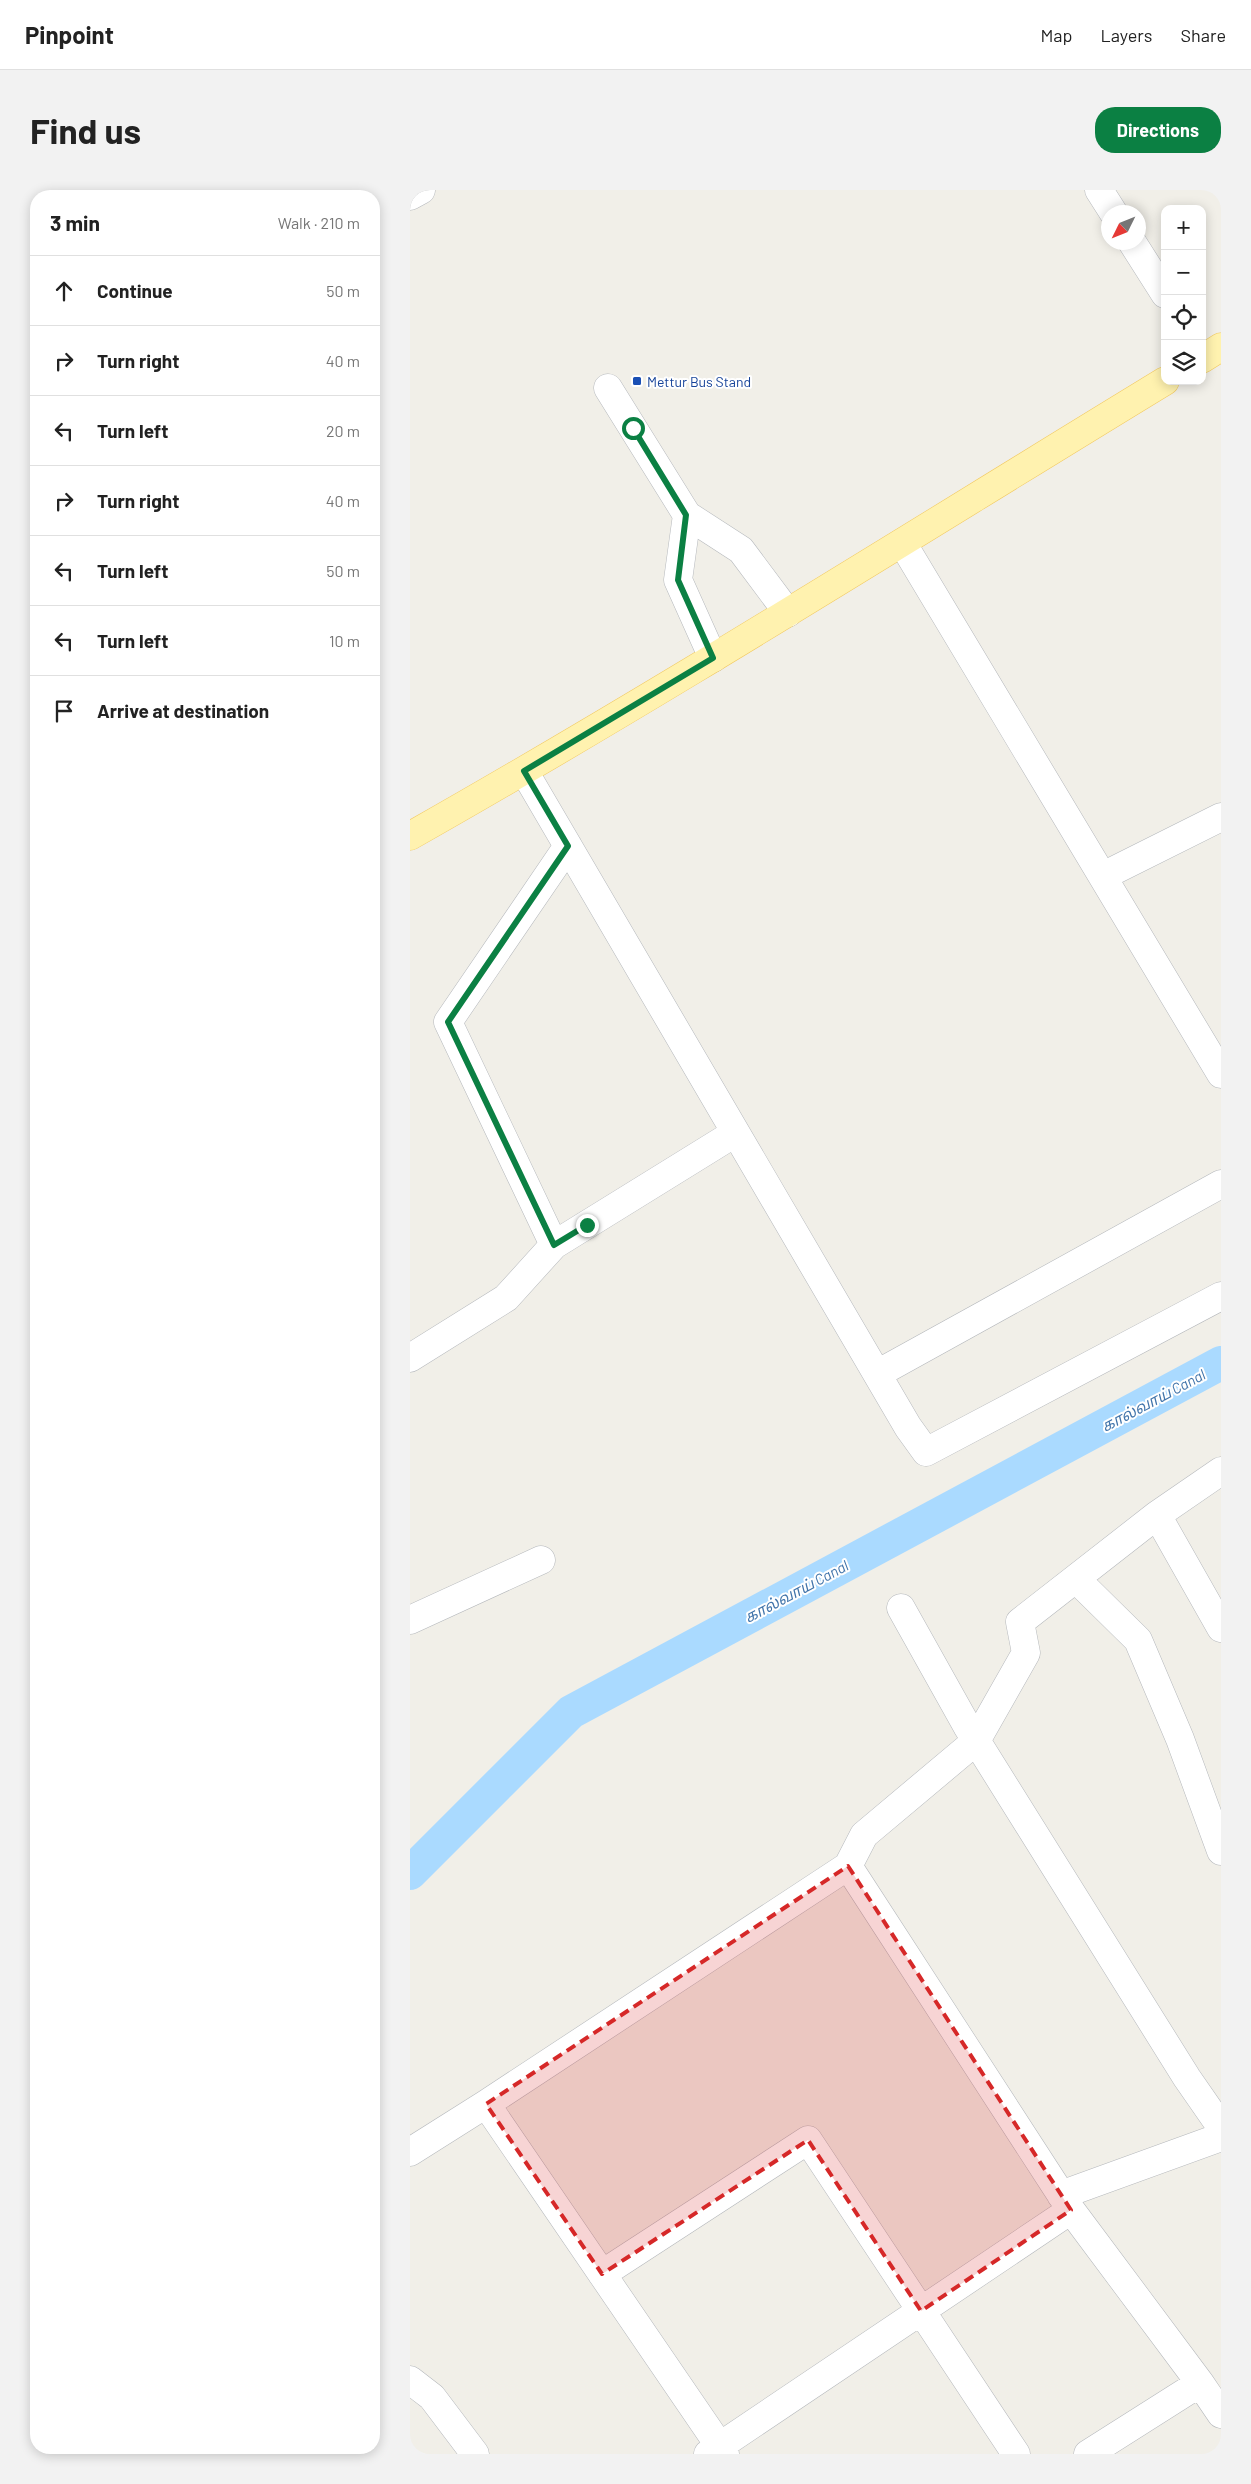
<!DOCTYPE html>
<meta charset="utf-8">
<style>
:root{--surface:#fff;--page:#f2f2f2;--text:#222;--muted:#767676;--line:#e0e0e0;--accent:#0b8043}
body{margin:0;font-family:Barlow,"Noto Sans Tamil",sans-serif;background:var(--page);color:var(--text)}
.controls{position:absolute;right:15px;top:15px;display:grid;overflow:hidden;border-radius:10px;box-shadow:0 2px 12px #0003}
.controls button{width:45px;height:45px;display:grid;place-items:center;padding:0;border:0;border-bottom:1px solid var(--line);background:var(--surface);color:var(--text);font:25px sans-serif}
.compass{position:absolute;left:691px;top:15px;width:45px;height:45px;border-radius:50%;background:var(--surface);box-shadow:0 2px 12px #0003;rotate:227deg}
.stop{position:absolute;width:15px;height:15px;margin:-11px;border:4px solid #0b8043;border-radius:50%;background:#fff}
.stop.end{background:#0b8043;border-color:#fff;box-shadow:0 1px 5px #0008}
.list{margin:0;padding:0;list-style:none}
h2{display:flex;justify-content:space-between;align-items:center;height:65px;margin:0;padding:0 20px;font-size:21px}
h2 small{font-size:16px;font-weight:400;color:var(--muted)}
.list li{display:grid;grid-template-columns:32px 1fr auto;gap:15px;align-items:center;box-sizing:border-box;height:70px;padding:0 20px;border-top:1px solid var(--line)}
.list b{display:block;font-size:19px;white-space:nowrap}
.list em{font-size:16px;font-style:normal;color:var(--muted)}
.icon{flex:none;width:28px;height:28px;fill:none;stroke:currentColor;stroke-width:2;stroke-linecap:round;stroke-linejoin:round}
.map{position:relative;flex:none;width:811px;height:2264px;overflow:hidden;border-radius:20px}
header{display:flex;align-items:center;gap:30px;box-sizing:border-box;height:70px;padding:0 25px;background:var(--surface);border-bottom:1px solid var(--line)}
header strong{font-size:24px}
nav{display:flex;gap:28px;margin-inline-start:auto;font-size:18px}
.intro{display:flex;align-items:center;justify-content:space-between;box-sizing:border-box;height:120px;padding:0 30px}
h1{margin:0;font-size:35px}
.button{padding:12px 22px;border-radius:20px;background:var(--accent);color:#fff;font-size:18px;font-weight:700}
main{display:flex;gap:30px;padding:0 30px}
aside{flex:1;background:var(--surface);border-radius:20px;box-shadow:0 2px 12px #0003}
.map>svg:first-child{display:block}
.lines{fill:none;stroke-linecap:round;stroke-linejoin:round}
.canal{stroke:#aadaff;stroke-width:34}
.minor-casing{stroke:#b5b8bc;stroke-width:29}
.tertiary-casing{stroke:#b5b8bc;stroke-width:29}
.primary-casing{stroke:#f2c960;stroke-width:29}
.minor{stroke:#fff;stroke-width:28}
.tertiary{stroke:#fff;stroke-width:28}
.primary{stroke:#fff2af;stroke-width:28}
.route{stroke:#0b8043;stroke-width:6}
.marked{fill:#d62828;fill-opacity:0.2;stroke:#d62828;stroke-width:4;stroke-dasharray:10 6;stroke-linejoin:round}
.transit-dot{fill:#1a4fb4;stroke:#fff;stroke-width:2}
.labels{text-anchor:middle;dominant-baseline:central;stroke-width:4;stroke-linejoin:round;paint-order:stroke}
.transit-label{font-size:14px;fill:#164399;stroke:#fff;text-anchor:start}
.water-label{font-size:15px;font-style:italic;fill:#4174aa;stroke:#fff}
</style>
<header>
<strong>Pinpoint</strong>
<nav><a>Map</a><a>Layers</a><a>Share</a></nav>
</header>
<div class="intro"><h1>Find us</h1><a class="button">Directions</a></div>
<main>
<aside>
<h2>3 min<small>Walk · 210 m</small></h2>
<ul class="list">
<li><svg class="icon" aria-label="ahead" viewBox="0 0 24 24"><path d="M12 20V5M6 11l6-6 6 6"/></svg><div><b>Continue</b></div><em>50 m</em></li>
<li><svg class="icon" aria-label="right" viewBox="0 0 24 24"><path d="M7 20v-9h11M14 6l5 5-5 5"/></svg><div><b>Turn right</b></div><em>40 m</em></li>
<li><svg class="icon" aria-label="left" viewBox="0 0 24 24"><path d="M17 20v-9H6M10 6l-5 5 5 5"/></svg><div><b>Turn left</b></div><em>20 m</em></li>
<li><svg class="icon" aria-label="right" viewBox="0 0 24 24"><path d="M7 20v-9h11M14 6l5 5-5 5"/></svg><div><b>Turn right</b></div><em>40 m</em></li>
<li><svg class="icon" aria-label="left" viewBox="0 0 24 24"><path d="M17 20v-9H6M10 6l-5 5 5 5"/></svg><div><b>Turn left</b></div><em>50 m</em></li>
<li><svg class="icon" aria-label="left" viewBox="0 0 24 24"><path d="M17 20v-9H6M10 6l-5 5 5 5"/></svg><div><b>Turn left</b></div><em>10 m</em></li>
<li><svg class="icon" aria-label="arrive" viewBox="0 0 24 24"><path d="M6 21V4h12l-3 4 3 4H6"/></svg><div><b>Arrive at destination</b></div></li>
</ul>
</aside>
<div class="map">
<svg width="811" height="2264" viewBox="0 0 811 2264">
<rect width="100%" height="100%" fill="#f1efe8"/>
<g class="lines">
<path class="canal" d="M0,1683L161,1522L811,1173"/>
<defs>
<path id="minor" d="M689,0L703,22
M0,6L11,0
M722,52L755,104
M493,354L811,884
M114,581L498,1237L516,1262L811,1106
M693,686L811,627
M144,1055L38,832L158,656
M0,1168L96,1108L144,1055L325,943
M467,1184L811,994
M747,1325L811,1281
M666,1389L728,1450L770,1549L811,1661
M491,1418L557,1536L777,1888L811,1937
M0,1430L131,1370
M438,1676L454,1645L566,1551L616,1463L610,1432L747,1325L811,1438
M76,1914L315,2264
M0,1962L76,1914L438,1676L661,2020L790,2193L811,2224
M651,2005L811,1947
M192,2084L398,1950L606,2264
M0,2190L22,2207L65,2264
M298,2264L661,2020
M678,2264L790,2193"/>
<path id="tertiary" d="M198,198L277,325
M303,468L268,390L277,325L331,360L378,423"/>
<path id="primary" d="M792,169L811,157
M0,646C256,501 504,344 755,191"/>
</defs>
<use href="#minor" class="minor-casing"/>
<use href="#tertiary" class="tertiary-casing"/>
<use href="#primary" class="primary-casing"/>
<use href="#minor" class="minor"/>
<use href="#tertiary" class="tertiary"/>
<use href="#primary" class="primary"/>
</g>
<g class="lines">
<path class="route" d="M177,1035L144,1055L38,832L158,656L114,581L303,468L268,390L276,325L223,238"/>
</g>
<path class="marked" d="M438,1676L661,2020L511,2121L398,1950L192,2084L76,1914Z"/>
<rect class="transit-dot" x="222" y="186" width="10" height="10" rx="2.5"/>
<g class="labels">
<g class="transit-label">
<text x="237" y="191">Mettur Bus Stand</text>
</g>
<g class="water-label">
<text transform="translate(743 1210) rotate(-28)">கால்வாய் Canal</text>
<text transform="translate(386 1401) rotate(-28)">கால்வாய் Canal</text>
</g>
</g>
</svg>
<div class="controls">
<button>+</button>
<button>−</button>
<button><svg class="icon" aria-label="locate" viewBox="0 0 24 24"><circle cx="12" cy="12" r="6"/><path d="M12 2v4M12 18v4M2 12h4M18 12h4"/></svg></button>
<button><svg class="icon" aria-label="layers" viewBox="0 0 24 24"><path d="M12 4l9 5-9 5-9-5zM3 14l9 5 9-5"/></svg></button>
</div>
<svg class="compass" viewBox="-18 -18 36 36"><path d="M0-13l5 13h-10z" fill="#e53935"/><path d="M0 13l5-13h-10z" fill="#767676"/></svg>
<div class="stop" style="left:223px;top:238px"></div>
<div class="stop end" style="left:177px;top:1035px"></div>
</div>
</main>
